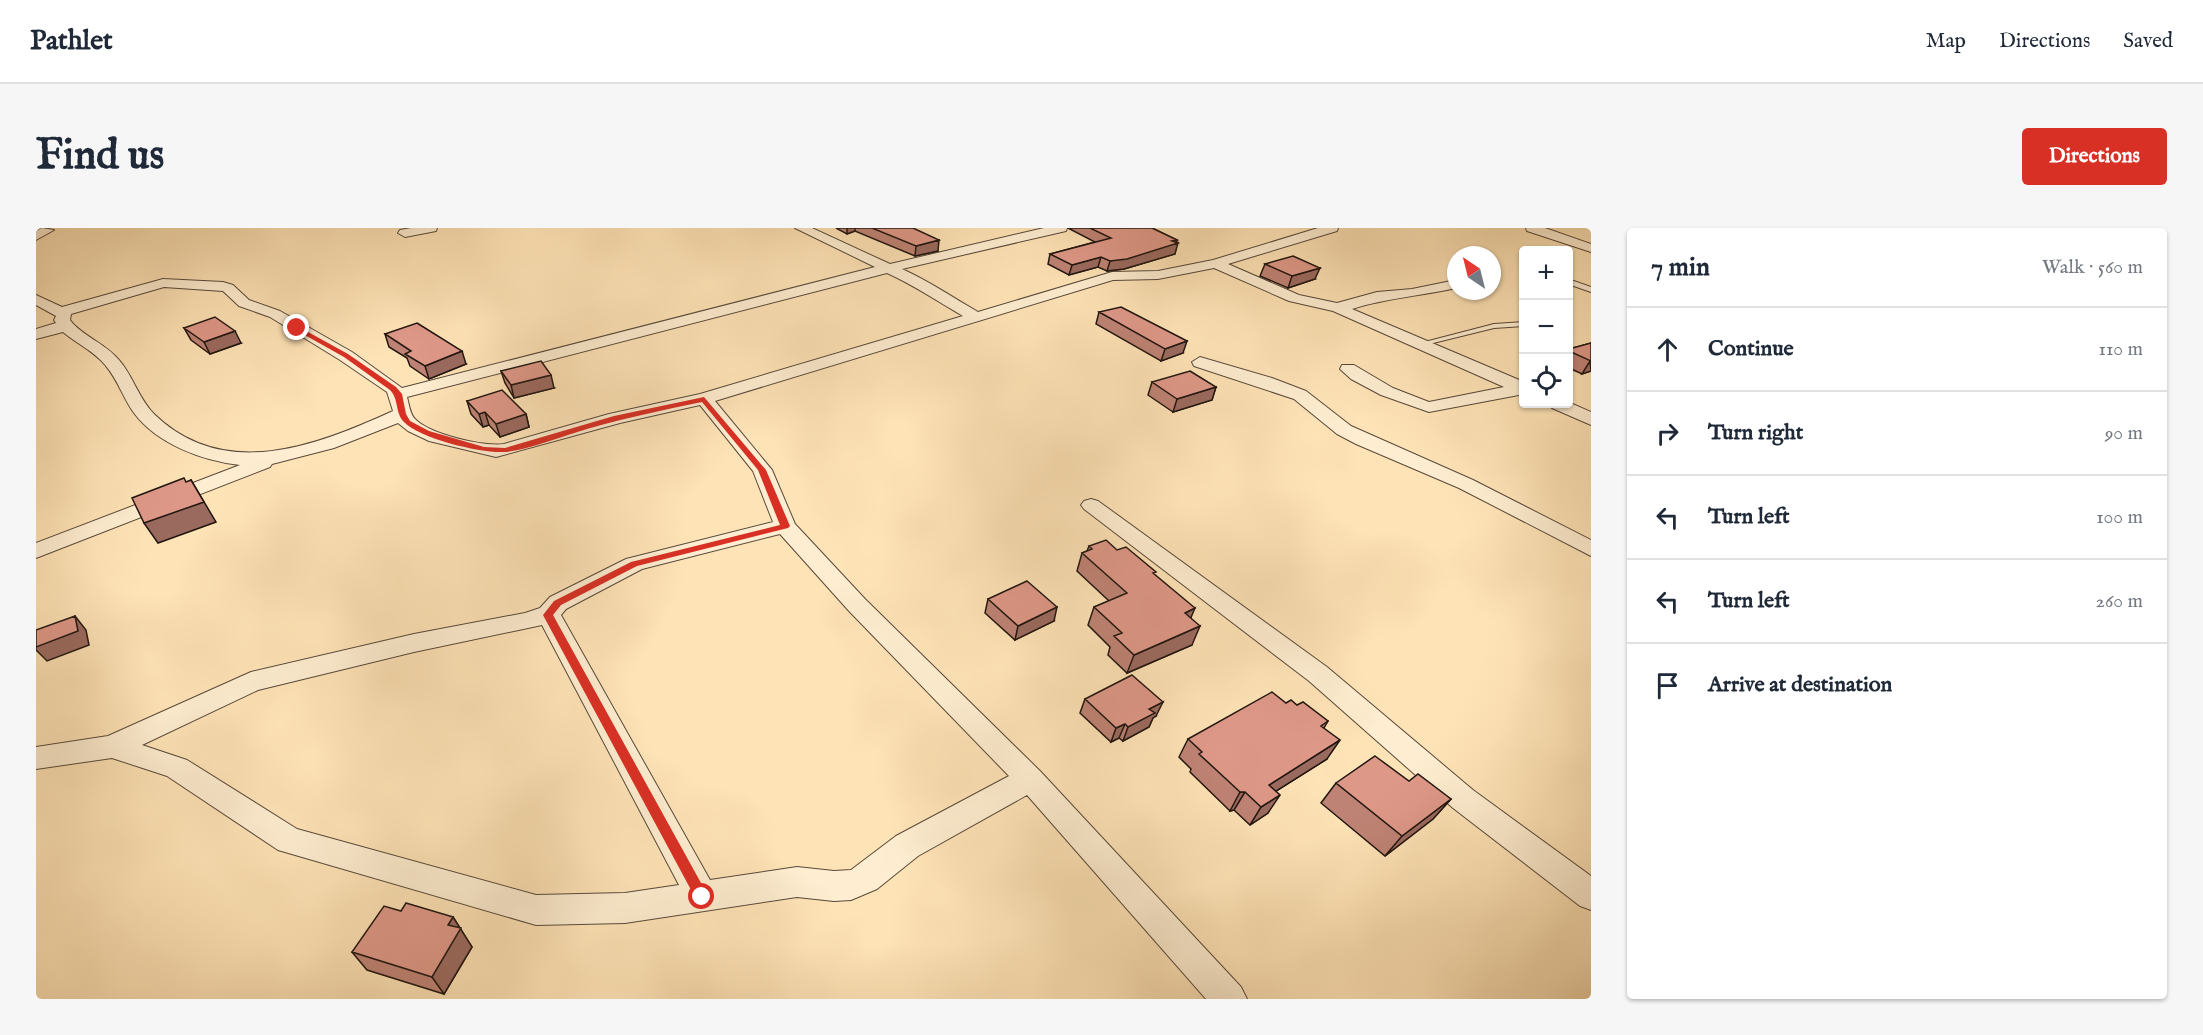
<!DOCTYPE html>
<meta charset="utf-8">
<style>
:root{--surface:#fff;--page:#f6f6f7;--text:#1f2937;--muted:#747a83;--line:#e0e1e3;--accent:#d93025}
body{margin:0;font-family:"IM FELL English",serif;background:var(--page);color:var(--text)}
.controls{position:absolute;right:18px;top:18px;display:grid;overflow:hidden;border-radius:6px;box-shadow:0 2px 4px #0004}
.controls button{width:54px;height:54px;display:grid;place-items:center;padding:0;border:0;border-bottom:2px solid var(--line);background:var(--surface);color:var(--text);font:30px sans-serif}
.compass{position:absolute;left:1411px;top:18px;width:54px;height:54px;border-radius:50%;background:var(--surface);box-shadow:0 2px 4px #0004;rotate:325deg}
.stop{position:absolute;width:18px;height:18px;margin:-14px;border:4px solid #d93025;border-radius:50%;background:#fff}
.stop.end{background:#d93025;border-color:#fff;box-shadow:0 2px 6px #0008}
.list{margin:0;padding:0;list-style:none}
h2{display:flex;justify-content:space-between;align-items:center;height:78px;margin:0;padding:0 24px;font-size:26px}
h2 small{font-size:20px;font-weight:400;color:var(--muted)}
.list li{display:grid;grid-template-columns:39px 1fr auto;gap:18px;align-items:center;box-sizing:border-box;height:84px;padding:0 24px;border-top:2px solid var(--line)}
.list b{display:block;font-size:22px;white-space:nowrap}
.list em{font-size:20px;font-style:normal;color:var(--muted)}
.icon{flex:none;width:33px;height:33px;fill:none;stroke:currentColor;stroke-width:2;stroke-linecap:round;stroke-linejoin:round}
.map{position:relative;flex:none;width:1555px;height:771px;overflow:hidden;border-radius:6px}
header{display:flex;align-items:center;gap:36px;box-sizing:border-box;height:84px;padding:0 30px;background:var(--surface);border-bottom:2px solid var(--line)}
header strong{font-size:28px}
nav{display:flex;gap:33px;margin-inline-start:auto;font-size:21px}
.intro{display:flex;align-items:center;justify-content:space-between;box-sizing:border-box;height:144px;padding:0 36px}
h1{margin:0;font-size:42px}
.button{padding:15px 27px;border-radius:6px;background:var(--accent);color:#fff;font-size:21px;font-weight:700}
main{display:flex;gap:36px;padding:0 36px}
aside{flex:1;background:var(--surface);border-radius:6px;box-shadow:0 2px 4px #0004}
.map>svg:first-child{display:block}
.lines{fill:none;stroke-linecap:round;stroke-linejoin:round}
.lane-casing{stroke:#58493a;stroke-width:2}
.street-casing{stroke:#58493a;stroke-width:2}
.lane{fill:#feedd0;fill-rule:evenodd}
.street{fill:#feedd0;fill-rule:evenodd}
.wall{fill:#bf8375;stroke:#211610;stroke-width:1.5}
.shaded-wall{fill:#9b6a5f;stroke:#211610;stroke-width:1.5}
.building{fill:#de9888;stroke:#211610;stroke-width:1.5}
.route{fill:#d93025}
</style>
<header>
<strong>Pathlet</strong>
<nav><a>Map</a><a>Directions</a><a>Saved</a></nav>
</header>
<div class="intro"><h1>Find us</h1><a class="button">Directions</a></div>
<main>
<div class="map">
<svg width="1555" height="771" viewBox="0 0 1555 771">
<rect width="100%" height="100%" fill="#fee3b6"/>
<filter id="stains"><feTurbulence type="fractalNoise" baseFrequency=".00333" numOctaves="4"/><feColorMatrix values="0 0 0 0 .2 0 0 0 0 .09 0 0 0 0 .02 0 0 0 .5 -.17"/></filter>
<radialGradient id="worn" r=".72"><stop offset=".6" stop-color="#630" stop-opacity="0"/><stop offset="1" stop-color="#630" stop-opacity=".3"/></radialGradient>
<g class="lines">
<defs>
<path id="lane" d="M1532,51L1555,59V64L1532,56Z
M1488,94V98L1458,100L1385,118L1381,116L1458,96Z"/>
<path id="street" d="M6,0L18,2L0,12V3Z
M375,0H401L400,3L369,9L362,5L364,2Z
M759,0H776L854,36L1008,0H1031L1030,3L866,41C893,53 916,69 942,84L1076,44L1122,43L1177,32L1282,0H1302L1301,3L1192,36L1263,67L1301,75L1341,64L1376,61L1420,52V60C1385,68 1350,70 1316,81L1488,154V166L1393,184L1345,167L1315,151L1304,141L1306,137H1318L1357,160L1393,174L1468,159L1297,83L1253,73L1178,40L1122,51L1077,52L679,173L736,242L759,296L829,371L1004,543L1205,759L1211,771H1170L991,567L882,628L841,661L815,672L798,673L761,669L589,695L500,697L242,622L131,548L76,530L0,541V519L72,508L215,444L378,406L489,385L504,380L514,369L590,331L737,294L717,243L664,177L584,195L460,229L393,213L372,203L362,195L298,220L236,236L234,239L0,330V315L204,237C167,233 121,216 98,185C87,170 82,152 70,138C58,123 41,116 27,104L0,111V101L20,95L18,92L20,88L0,77V67L26,79L127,51L187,54L197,57L213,72L244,83L316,124L366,160L839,39ZM851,45C878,57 901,73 927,88L664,166L573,186L468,216C447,219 393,206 379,191C374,186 373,176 371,169ZM128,59L187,63L203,78L234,89L304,132L351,164L357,183C280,218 188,254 118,186C103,171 97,148 83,132C69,115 46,108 34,92L35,86ZM744,306L813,383L973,548L860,608L815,642L798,643L761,639L674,652L525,387L530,381L606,341ZM506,397L643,657L589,665L500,667L261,601L151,532L106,517L222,462L378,424Z
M1490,0H1509L1555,16V24L1491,3Z
M1164,129L1236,150L1270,163L1315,198L1437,252L1555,312V328L1423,260L1320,216L1301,206L1258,171L1158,138L1156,134Z
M1532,174L1555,184V197L1516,180L1513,176Z
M1055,271L1062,273L1291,439L1437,562L1555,648V682L1544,678L1417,580L1273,453L1048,281L1045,277L1048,273Z"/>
</defs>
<use href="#lane" class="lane-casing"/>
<use href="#street" class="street-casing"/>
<use href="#lane" class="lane"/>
<use href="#street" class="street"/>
</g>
<path class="wall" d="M800,0H877L902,23L879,28L819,3L811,6Z
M1032,0H1116L1141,12L1139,26L1088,41L1071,43L1062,39L1033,47L1012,36L1014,26L1059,14Z
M1229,36L1279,51L1252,60L1224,48Z
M1063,84L1147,125L1125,133L1060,96Z
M148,100L205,115L174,126L155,112Z
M349,106L430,136L393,151L374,138L371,130L353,119Z
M1555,115V143L1546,146L1533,140V121Z
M465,143L518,160L478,170L469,155Z
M1116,154L1180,159L1176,172L1137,184L1112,167Z
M431,173L490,186L493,199L464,209L453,197L447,199L435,186Z
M1053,318L1081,322L1119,347L1155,390L1156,417L1091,445L1072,427L1074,419L1052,397L1058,379L1073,373L1041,343L1046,325L1051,323Z
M952,371L1018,393L979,412L949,385Z
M1049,471L1120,488L1117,490L1113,499L1087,513L1083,510L1075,514L1044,485Z
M1250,475L1261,477L1292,493L1288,500L1291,531L1240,563L1232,585L1214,597L1198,582L1194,583L1154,544L1155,541L1143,529L1152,511Z
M1373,553L1415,571L1397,591L1349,628L1285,575L1300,555Z
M365,683L417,689L436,719L408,766L331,742L316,724Z"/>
<path class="shaded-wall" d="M811,0H819V3L811,6Z
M903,12L902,23L879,28L880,18Z
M1141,12L1140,16L1142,15L1139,26L1088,41L1071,43L1074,33Z
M1065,29L1062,39L1033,47L1036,37Z
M1284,40L1279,51L1252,60L1256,48Z
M199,103L205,115L174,126L168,114Z
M1151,113L1147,125L1125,133L1129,121Z
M426,123L430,136L393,151L389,138Z
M1554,133L1555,143L1546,146Z
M515,147L518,160L478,170L475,157Z
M1180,159L1176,172L1137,184L1141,171Z
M449,184L453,197L447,199L443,186Z
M490,186L493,199L464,209L460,196Z
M155,252L180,294L122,315L108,295Z
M1021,379L1018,393L979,412L982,398Z
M1159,380L1151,399L1149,385Z
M39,388L50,402L53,417L11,433L0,422V419Z
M1164,398L1156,417L1091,445L1098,427Z
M1127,474L1120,488L1117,490L1113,499L1087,513L1092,499L1113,481Z
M1089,496L1083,510L1075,514L1080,500Z
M1304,512L1291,531L1221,575L1233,557Z
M1204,564H1209L1198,582L1194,583Z
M1244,567L1232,585L1214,597L1225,579Z
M1415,571L1397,591L1349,628L1366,608Z
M417,689L436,719L408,766L396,749L412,697Z"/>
<path class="building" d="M836,0H877L903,12L880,18Z
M1054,0H1116L1141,12L1136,13L1142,15L1091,31L1074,33L1065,29L1036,37L1014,26L1075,10Z
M1257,28L1284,40L1256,48L1229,36Z
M1085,79L1151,113L1129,121L1063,84Z
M179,89L199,103L168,114L148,100Z
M381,95L426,123L389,138L369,126L375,123L349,106Z
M1555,115V133L1533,123V121Z
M505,133L515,147L475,157L465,143Z
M1154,143L1180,159L1141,171L1116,154Z
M466,162L490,186L460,196L449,184L443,186L431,173Z
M148,250L150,254L155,252L168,274L108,295L96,270Z
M1070,312L1081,322L1090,319L1120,344L1117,345L1159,380L1149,385L1164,398L1098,427L1078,408L1086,405L1058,379L1091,365L1046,325L1056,321L1053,318Z
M991,353L1021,379L982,398L952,371Z
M39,388L42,403L0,419V402Z
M1096,447L1127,474L1113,481L1119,485L1092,499L1089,496L1080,500L1049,471Z
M1236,464L1250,475L1255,472L1261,477L1267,474L1292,493L1285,498L1304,512L1233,557L1244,567L1225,579L1209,564H1204L1190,551L1163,526L1166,524L1152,511Z
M1339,528L1373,553L1382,546L1415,571L1366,608L1300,555Z
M370,675L417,689L412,697L425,700L396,749L316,724L348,678L365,683Z"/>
<path class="route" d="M258,99H263L312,126L360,159L366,166L370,186L374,193L393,203L448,219L469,220L578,188L668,169L730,242L754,298L752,300L601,338L525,377L517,387L670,664L672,669L670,673H661L507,387L518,373L595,334L744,297L722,242L666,174C627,182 589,190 551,201C530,207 486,224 467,224C445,225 384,211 368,194C359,185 363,171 354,162L308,129L258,101Z"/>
<rect width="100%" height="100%" filter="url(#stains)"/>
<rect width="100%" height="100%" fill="url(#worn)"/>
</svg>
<div class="controls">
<button>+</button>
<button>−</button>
<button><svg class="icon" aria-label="locate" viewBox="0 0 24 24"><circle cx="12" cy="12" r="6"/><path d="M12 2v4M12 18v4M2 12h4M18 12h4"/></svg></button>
</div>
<svg class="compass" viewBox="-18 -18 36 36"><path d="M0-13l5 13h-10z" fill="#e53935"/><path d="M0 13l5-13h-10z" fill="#747a83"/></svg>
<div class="stop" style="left:666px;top:669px"></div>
<div class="stop end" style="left:261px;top:100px"></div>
</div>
<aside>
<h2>7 min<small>Walk · 560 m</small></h2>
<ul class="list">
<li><svg class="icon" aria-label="ahead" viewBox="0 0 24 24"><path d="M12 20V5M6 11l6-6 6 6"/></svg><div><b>Continue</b></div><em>110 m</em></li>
<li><svg class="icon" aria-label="right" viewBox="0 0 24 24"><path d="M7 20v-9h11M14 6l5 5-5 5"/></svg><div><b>Turn right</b></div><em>90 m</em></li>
<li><svg class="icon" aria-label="left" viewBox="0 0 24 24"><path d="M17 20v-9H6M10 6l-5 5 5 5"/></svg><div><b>Turn left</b></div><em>100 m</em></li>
<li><svg class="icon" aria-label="left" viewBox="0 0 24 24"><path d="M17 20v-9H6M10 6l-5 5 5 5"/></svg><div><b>Turn left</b></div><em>260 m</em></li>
<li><svg class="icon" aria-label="arrive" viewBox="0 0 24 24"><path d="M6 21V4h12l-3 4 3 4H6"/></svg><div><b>Arrive at destination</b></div></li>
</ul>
</aside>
</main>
